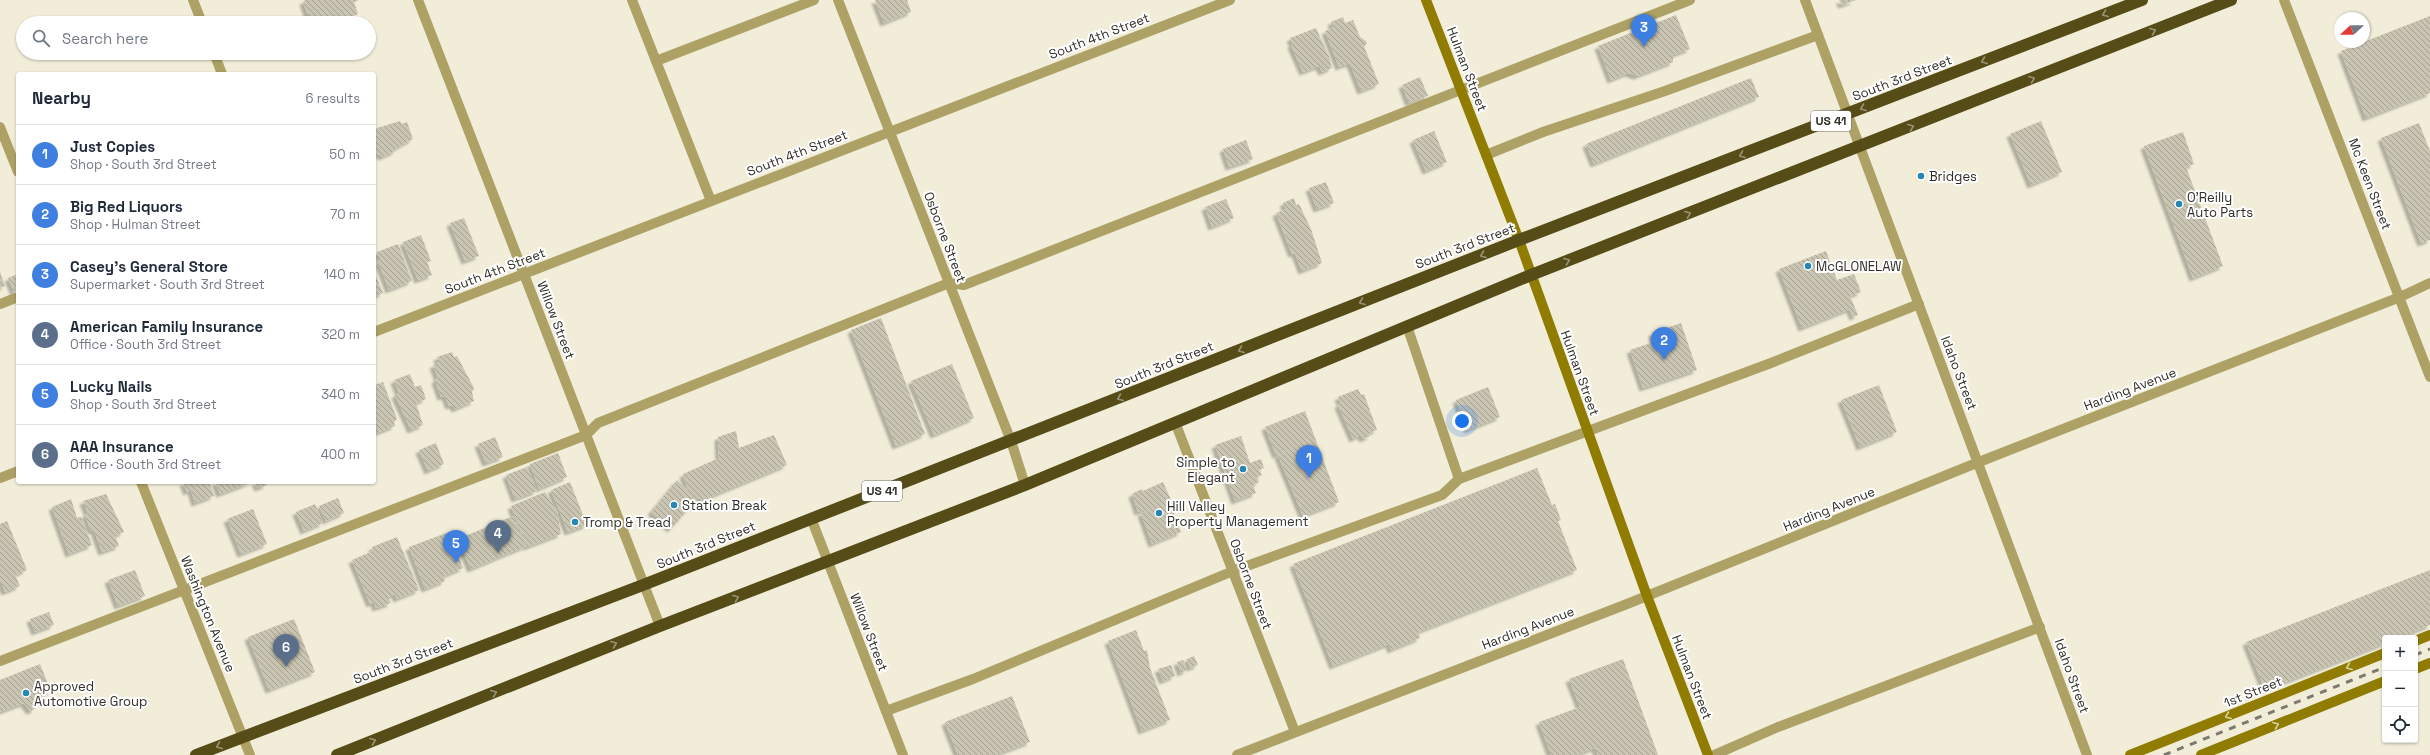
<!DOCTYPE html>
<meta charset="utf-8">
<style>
:root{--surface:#fff;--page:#f2f2f3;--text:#1f2937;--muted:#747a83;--line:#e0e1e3;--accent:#7c3aed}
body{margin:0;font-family:"Space Grotesk",sans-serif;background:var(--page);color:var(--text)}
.controls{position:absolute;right:12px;bottom:12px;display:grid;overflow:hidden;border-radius:4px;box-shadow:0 1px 3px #0004}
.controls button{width:36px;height:36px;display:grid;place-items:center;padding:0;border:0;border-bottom:1px solid var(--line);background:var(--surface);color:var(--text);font:20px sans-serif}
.compass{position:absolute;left:2334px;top:12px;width:36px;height:36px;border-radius:50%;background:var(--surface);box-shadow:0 1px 3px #0004;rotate:249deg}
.you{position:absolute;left:1462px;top:421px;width:14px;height:14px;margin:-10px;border:3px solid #fff;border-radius:50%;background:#1a73e8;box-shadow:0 0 0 6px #1a73e833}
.badge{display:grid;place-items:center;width:26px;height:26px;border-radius:50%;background:var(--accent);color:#fff;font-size:13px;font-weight:700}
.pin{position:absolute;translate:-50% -33px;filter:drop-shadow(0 1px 2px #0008)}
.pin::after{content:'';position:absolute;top:21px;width:14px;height:12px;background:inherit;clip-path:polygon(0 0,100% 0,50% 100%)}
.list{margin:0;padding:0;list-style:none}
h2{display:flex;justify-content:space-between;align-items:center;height:52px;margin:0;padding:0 16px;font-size:17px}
h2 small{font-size:13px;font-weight:400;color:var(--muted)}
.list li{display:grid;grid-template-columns:26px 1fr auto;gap:12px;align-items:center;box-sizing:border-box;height:60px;padding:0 16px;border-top:1px solid var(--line)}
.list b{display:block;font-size:15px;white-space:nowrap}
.list p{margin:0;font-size:13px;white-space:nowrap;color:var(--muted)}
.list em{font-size:13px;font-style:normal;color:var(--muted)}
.icon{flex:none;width:22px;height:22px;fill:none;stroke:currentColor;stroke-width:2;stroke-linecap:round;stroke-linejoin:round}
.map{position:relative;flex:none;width:2430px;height:755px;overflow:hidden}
.search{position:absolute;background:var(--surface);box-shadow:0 1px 3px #0004;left:16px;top:16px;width:360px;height:44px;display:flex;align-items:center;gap:10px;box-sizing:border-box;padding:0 14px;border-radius:22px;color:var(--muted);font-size:15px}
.panel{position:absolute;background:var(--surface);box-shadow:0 1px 3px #0004;left:16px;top:72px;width:360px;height:412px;border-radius:4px}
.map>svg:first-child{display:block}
.building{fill:url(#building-back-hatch);filter:url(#shadow)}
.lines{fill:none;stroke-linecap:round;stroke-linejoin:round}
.lane{stroke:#ada166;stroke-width:10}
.street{stroke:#ada166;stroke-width:10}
.secondary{stroke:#8f7c00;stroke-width:10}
.highway{stroke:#564c18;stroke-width:12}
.rail{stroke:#7d7a6e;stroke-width:3;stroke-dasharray:7 7;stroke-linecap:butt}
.oneway{stroke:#9a9474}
.oneway2{stroke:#d8d1a6}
.poi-dot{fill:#2587b2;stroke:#fff;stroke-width:1.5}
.labels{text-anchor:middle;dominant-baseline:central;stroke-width:4;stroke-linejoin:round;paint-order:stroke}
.shield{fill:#fff;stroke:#6e6d68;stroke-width:1}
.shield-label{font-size:12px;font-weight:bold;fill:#302e27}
.street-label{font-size:13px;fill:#302e27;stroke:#fff}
.poi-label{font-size:13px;fill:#302e27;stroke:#fff;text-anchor:start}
</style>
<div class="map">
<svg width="2430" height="755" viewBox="0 0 2430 755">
<defs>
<pattern id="building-back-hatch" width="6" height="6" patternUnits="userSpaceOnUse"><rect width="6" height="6" fill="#c9c5b2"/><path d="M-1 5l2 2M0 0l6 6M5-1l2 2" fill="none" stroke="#a4a091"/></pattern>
<filter id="shadow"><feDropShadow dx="-3.5" dy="3.5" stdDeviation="1" flood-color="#0004"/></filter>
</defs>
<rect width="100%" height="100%" fill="#f1edd9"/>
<path class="building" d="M305,0H359L354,2L358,14L343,20L342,23H311L303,2Z
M875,0H907L911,12L884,23Z
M1839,0H1856L1842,5Z
M1676,15L1690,49L1673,55V62L1637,76L1628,73L1611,80L1598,46Z
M2430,16V93L2366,118L2341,51Z
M1343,17L1345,23L1353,20L1360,37L1366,41L1367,44L1364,46L1379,84L1361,91L1350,63L1339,67L1325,31L1333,28L1331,22Z
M1316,28L1331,61H1330L1332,68L1322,72L1319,66L1303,72L1291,45L1293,44L1290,38Z
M1420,77L1428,96L1409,103L1402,85Z
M1751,78L1759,97L1594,164L1586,144Z
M400,121L402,124L407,122L413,139L395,149L396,151L382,157L380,154L374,157V129Z
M2041,121L2062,172L2031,185L2010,134Z
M2419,123L2430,151V240L2421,243L2381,138Z
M1434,131L1447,162L1426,171L1413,140Z
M2183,132L2194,164L2186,167L2223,266L2193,278L2144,146Z
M1246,140L1253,159L1229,167L1223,149Z
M1326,182L1334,203L1317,209L1309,188Z
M1294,198L1296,205L1299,204L1311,229L1322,263L1302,271L1295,253L1292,254L1276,213L1286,209L1283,203Z
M1226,199L1234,218L1212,227L1205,207Z
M464,218L479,256L465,261L450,223Z
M421,235L431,261L427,262L432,275L418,280L403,242Z
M398,244L412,281L389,290L378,261L381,260L377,252Z
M1826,251L1837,280L1854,274L1861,292L1850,296L1858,315L1853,317L1850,309L1802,328L1779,269Z
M374,271L383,293L374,297Z
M0,272L5,286L0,288Z
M18,274V290L14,292L8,278Z
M881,318L925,434L896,446L851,330Z
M1681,323L1697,370L1643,388L1630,350L1654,342L1652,333Z
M452,352L454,357L457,356L474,388L472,392L474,401L455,409L453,405L449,406L445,396L441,397L435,380L438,378L433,365L439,363L437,357Z
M952,364L974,418L934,435L911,381Z
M410,374L415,387L421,385L426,399L416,403L423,425L411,430L395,395L399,393L394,380Z
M383,382L397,419L394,422L395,426L374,434V385Z
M1879,385L1897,432L1860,447L1841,400Z
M1488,387L1500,417L1468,430L1456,400Z
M1358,389L1361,395L1364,394L1377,430L1369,433L1370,436L1363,439L1361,435L1353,439L1338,405L1341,403L1338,397Z
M1305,411L1339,502L1303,516L1278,455L1313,440L1276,455L1265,427Z
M736,431L739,448L774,435L787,465L702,500L698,498L671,529L651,512L677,480L688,490L683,474L719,458L718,437Z
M1241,436L1250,463L1261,459L1264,468L1259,470L1262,475L1257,477L1259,482L1253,485L1256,493L1235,501L1215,445Z
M495,437L503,457L486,463L478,444Z
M436,443L444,464L428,471L419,450Z
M558,453L567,477L539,489L530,464Z
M527,467L537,491L515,499L506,475Z
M1537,468L1552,505L1555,504L1561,520L1558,521L1577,570L1418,632L1420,638L1391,650L1389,644L1333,666L1293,564Z
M183,482H209L214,496L195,503L191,490L187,492Z
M215,482H252L220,494Z
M255,482H265L267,485L258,488Z
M570,482L587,525L568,532L551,490Z
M1163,482L1176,511L1174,514L1181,532L1152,544L1141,513L1150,510L1149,509L1138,512L1132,494L1142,489L1143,491Z
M545,492L557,511L561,534L527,547L511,506Z
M106,494L124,532L115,536L119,546L102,552L94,530L91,531L85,515L88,513L83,501Z
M338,498L344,513L326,521L319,506Z
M71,499L77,518L81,517L92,545L69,554L52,507Z
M315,504L323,523L304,531L296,512Z
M253,509L267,544L241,554L227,519Z
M513,516L526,546L471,569L458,539Z
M7,521L27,570L15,575L20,586L5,592L0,579V524Z
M449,532L463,568L444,576L445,581L425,589L409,547Z
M397,537L419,590L397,599L395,594L388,597L391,603L376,608L374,602L370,604L352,560L373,551L372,547Z
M135,570L145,596L118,606L108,580Z
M2430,570V625L2398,638H2385V643L2265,690L2246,642Z
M49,612L54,625L35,632L30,619Z
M294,619L315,672L269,690L248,637Z
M1136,630L1144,651L1147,650L1150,668L1170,720L1142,731L1108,641Z
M1194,656L1198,665L1190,668L1187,659Z
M1623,659L1658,755H1598L1595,748L1576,755H1551L1539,722L1580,707L1569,679Z
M1183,660L1187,670L1181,673L1177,662Z
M40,664L51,691L35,697L38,703L34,705L35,709L30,711L24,703L0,712V680Z
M1171,665L1175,676L1163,681L1158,669Z
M1012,696L1030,742L995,755H958L945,722Z"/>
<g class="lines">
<path class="lane" d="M193,0L202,23
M214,53L222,74
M656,61L814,0
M1486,155L1543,132L1665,91L1818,35
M0,304L18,297
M1407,326L1459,479
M0,661L586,435L598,423L949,283L964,285L1690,0
M886,711L973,679L1233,571L1442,495L1459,479L1771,363L1919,304
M1714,755L1778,727L2040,627"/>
<path class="street" d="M418,0L660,626
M632,0L711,201
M838,0L1011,441L1025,485
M1805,0L2087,755
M2284,0L2430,377
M0,127L18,172
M374,332L1230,0
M1175,422L1295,732
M0,478L18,471
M141,482L250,755
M811,518L903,755
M1237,755L1627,604L1979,462L2400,297L2430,283"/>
<path class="secondary" d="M1426,0L1519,240L1647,596L1708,755
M2415,641L2430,635
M2415,669L2430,663
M2130,755L2385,653
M2201,755L2385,681"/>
<path class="highway" d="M196,755L643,585L1519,240L2142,0
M337,755L660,626L1025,485L1531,275L2231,0"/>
<path class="rail" d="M2415,655L2430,649
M2164,755L2385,667"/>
</g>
<defs><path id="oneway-chevron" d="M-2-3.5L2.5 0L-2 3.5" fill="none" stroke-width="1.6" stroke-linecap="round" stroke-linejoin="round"/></defs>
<g class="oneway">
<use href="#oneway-chevron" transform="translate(2105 14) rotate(159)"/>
<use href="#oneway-chevron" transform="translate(2153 31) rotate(-22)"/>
<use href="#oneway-chevron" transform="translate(1984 61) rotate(159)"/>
<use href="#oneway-chevron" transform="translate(2032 79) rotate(-22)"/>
<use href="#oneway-chevron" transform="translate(1863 108) rotate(159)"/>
<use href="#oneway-chevron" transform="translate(1911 127) rotate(-22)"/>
<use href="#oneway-chevron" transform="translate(1742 155) rotate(159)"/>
<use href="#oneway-chevron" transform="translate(1688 214) rotate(-21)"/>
<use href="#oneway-chevron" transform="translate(1483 255) rotate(158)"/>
<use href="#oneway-chevron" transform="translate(1567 261) rotate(-21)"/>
<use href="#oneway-chevron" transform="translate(1362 302) rotate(158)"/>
<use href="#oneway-chevron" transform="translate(1241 350) rotate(158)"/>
<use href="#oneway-chevron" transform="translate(1120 398) rotate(158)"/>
<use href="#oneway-chevron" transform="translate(736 598) rotate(-21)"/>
<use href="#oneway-chevron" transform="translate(614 644) rotate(-22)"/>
<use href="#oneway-chevron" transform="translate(494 693) rotate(-22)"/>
<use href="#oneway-chevron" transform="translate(373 741) rotate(-22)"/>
<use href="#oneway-chevron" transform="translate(219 746) rotate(158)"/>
</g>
<g class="oneway2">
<use href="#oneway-chevron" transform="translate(2349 667) rotate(158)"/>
<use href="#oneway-chevron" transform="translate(2228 716) rotate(158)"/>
<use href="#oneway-chevron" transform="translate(2276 725) rotate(-22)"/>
</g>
<g class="poi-dot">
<circle cx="1921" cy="176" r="4"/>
<circle cx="2179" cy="204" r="4"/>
<circle cx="1808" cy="266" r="4"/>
<circle cx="1243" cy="469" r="4"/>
<circle cx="674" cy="505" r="4"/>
<circle cx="1159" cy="513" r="4"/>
<circle cx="575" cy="522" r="4"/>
<circle cx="26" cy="693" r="4"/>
</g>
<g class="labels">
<g class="shield">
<rect x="1811" y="111" width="40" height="20" rx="3"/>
<rect x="862" y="481" width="40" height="20" rx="3"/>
</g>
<g class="shield-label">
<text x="1831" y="121">US 41</text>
<text x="882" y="491">US 41</text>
</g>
<g class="street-label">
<text transform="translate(1099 36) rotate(-21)">South 4th Street</text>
<text transform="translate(1467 69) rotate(69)">Hulman Street</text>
<text transform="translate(1902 78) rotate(-21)">South 3rd Street</text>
<text transform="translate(797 153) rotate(-21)">South 4th Street</text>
<text transform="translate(2370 184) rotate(69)">Mc Keen Street</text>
<text transform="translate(945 237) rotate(69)">Osborne Street</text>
<text transform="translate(1465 246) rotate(-21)">South 3rd Street</text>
<text transform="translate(495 271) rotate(-21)">South 4th Street</text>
<text transform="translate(556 320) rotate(69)">Willow Street</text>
<text transform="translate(1164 365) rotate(-22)">South 3rd Street</text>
<text transform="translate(1580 373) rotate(70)">Hulman Street</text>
<text transform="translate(1959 373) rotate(69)">Idaho Street</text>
<text transform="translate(2130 389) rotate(-21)">Harding Avenue</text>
<text transform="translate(1829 509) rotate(-22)">Harding Avenue</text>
<text transform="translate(706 545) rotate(-22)">South 3rd Street</text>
<text transform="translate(1251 584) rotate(69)">Osborne Street</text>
<text transform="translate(208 614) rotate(68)">Washington Avenue</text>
<text transform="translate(1528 628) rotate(-21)">Harding Avenue</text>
<text transform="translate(869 632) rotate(69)">Willow Street</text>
<text transform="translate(403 661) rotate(-21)">South 3rd Street</text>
<text transform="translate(2072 676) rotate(70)">Idaho Street</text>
<text transform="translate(1692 677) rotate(69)">Hulman Street</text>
<text transform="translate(2253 692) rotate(-22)">1st Street</text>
</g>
<g class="poi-label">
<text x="1929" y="176">Bridges</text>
<text x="2187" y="197">O'Reilly<tspan x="2187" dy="15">Auto Parts</tspan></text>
<text x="1816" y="266">McGLONELAW</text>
<text x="1235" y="462" text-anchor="end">Simple to<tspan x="1235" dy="15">Elegant</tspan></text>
<text x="682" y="505">Station Break</text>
<text x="1167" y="506">Hill Valley<tspan x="1167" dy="15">Property Management</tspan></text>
<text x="583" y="522">Tromp &amp; Tread</text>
<text x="34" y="686">Approved<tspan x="34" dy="15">Automotive Group</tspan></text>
</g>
</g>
</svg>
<div class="controls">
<button>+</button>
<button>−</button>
<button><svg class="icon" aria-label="locate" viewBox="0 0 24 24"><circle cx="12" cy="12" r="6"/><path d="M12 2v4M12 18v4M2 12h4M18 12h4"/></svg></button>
</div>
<svg class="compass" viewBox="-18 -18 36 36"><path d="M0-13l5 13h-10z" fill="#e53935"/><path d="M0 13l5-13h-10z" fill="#747a83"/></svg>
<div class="you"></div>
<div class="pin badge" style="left:1309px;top:478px;background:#3f7fe0">1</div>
<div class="pin badge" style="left:1664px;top:360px;background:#3f7fe0">2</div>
<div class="pin badge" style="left:1644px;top:47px;background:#3f7fe0">3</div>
<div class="pin badge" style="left:498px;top:553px;background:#5c6f8a">4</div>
<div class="pin badge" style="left:456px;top:563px;background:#3f7fe0">5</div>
<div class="pin badge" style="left:286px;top:667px;background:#5c6f8a">6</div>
<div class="search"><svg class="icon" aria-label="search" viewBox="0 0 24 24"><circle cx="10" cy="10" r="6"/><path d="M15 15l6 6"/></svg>Search here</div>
<section class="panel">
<h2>Nearby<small>6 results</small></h2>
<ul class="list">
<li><span class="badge" style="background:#3f7fe0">1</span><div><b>Just Copies</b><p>Shop · South 3rd Street</p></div><em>50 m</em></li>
<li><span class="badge" style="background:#3f7fe0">2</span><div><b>Big Red Liquors</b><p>Shop · Hulman Street</p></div><em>70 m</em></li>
<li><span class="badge" style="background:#3f7fe0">3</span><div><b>Casey's General Store</b><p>Supermarket · South 3rd Street</p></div><em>140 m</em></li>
<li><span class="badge" style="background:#5c6f8a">4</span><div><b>American Family Insurance</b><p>Office · South 3rd Street</p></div><em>320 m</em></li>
<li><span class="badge" style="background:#3f7fe0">5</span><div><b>Lucky Nails</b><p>Shop · South 3rd Street</p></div><em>340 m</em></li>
<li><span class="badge" style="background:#5c6f8a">6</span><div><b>AAA Insurance</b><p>Office · South 3rd Street</p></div><em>400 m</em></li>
</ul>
</section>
</div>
